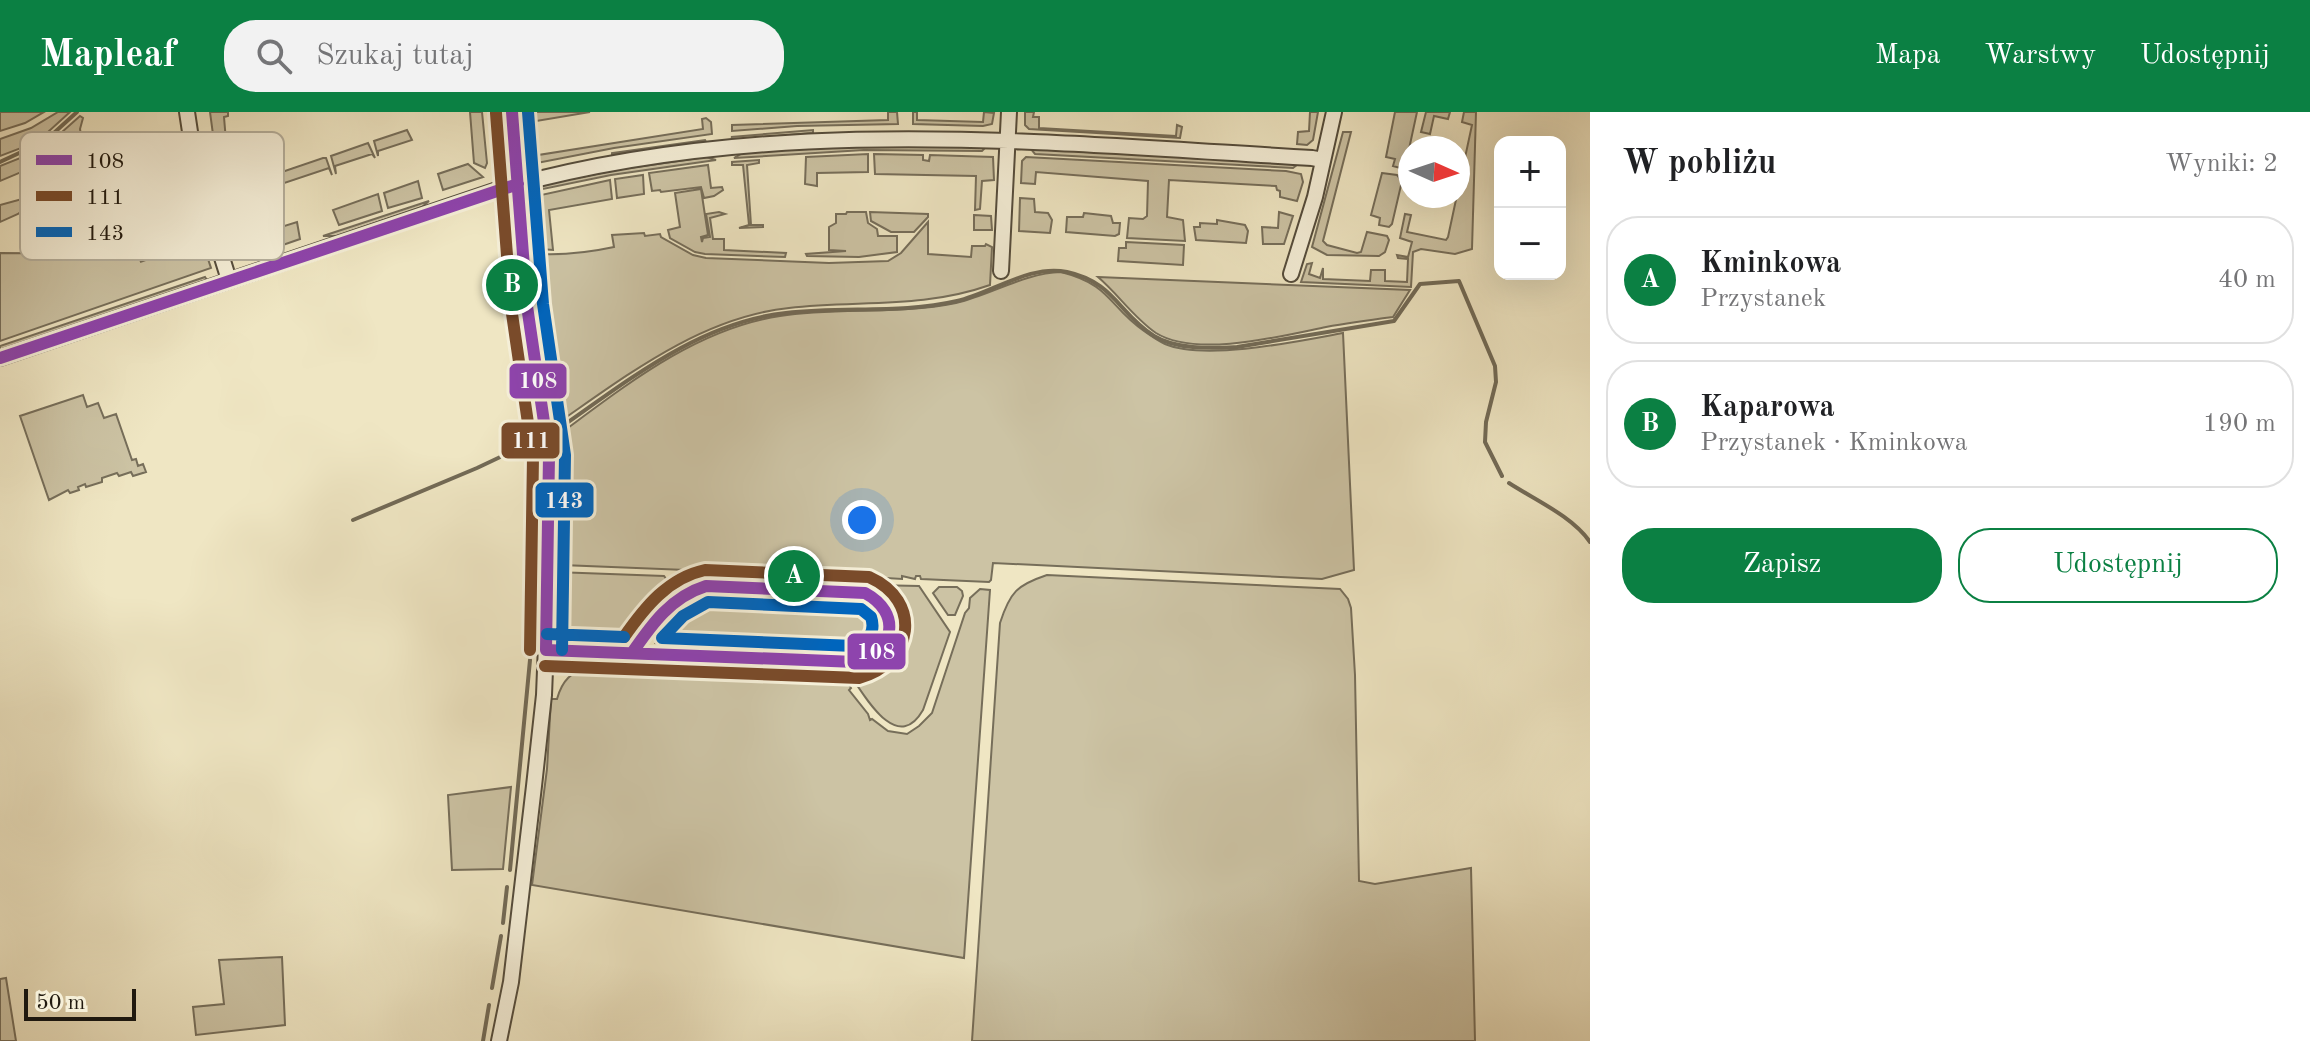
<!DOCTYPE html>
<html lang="pl">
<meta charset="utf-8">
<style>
:root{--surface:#fff;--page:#f2f2f2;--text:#202124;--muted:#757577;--line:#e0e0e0;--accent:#0b8043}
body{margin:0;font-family:"Old Standard TT",serif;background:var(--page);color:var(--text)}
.controls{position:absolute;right:24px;top:24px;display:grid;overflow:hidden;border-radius:16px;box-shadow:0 8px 32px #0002}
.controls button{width:72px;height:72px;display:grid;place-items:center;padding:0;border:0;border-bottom:2px solid var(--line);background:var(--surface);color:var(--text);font:40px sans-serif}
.compass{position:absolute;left:1398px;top:24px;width:72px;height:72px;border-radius:50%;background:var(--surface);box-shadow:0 8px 32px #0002;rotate:93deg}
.scale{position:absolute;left:24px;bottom:20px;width:112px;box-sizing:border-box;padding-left:8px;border:4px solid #20190f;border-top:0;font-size:22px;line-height:28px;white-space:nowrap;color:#20190f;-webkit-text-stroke:6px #f5efd8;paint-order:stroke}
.you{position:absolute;left:862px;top:408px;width:28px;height:28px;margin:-20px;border:6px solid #fff;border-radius:50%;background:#1a73e8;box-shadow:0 0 0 12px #1a73e833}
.badge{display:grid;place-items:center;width:52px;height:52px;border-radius:50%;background:var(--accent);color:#fff;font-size:26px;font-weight:700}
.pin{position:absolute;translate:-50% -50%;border:4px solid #fff;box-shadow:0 2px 8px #0006}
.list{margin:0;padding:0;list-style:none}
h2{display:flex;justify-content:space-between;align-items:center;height:104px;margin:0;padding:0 32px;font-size:34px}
h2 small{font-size:26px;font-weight:400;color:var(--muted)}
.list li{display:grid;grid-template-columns:52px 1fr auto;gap:24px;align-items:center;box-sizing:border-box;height:128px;margin:0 16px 16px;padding:0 16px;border:2px solid var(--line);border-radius:32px}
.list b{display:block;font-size:30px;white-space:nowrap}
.list p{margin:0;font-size:26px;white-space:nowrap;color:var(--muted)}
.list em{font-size:26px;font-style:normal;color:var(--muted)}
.actions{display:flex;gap:16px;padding:24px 32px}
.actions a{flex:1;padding:18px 0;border:2px solid var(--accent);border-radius:32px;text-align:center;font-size:28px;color:var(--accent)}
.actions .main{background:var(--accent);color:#fff}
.icon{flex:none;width:44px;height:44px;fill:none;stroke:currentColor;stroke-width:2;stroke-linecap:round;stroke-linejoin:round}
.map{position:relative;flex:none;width:1590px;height:929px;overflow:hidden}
header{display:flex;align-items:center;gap:48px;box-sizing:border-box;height:112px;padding:0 40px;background:var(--accent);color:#fff}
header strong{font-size:38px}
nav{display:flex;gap:44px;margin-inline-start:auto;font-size:28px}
.search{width:560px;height:72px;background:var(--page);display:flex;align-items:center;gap:20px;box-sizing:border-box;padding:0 28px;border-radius:32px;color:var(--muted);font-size:30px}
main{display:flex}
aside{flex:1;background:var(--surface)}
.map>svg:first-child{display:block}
.green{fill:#ccc3a4;stroke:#766e5a;stroke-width:2}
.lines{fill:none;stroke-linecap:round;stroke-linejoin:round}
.stream{stroke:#726a56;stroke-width:4}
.minor-casing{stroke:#544c3c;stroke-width:18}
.minor{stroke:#f5efd8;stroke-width:14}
.bus-1-casing{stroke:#f5efd8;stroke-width:18}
.bus-2-casing{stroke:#f5efd8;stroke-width:18}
.bus-3-casing{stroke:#f5efd8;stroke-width:18}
.bus-1{stroke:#8e44ad;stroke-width:12}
.bus-2{stroke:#7a4b2a;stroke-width:12}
.bus-3{stroke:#0065bd;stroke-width:12}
.key{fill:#f5efd8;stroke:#b5af9c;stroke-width:2}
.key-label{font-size:22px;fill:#20190f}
.line-badge{stroke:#f5efd8;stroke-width:3}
.badge-label{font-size:22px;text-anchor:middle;font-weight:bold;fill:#fff}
</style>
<header>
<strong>Mapleaf</strong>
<div class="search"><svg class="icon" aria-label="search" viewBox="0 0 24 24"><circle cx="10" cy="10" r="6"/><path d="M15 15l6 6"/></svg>Szukaj tutaj</div>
<nav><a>Mapa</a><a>Warstwy</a><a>Udostępnij</a></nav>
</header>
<main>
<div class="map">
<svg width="1590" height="929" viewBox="0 0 1590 929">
<rect width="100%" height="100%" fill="#efe6c3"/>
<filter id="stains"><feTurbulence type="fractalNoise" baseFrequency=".0025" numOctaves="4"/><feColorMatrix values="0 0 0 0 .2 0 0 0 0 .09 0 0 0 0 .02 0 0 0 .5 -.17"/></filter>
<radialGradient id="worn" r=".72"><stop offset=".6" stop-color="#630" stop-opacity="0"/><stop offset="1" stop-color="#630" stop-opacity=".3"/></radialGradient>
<path class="green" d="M0,0H44L25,11L0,19Z
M58,0H70L37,30L0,44V27L31,16Z
M210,0H228V4L224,5L226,29L214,30Z
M470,0H482L487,51L485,56L474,51Z
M489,0H504L507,46L494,45Z
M524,0H590L530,10L538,43L703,17L702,7L706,6L711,10L712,22L614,36L537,51L531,48L528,43Z
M888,0H897L898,12L797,14L732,19V13L888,8Z
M913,0H917V8L983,10L984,0L994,1L992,12L983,14L913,12Z
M1025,0H1034L1033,5H1039V16L1176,24L1177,13L1182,15L1180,26L1029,17L1025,13Z
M1310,0H1318L1313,28L1307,33L1297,32L1298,20L1309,19Z
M1395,0H1417L1406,51L1400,56L1393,54L1395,47L1386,45Z
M1426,0H1450L1448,7L1434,4L1430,22L1421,20Z
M1464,0H1476L1472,137L1455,142L1421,137L1413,140L1411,175L1301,170L1307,152L1312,151L1309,162L1320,166L1323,156V167L1370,169L1371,158H1385V169L1407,170L1408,147L1398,146L1397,143L1408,145L1412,130L1400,126L1405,102L1411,103L1407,120L1446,128L1448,125L1472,13L1462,10Z
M80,4L83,6L80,17L82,29L56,41L57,45L0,69V54L43,37Z
M407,18L412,28L378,39V44L374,29Z
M813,18V21L741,27L731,25Z
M1343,20H1351L1323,129L1327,133L1357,141L1361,140L1367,120L1387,124L1389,128L1385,140L1379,144L1327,143L1312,135Z
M705,28L706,30L612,43V41Z
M368,31L375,46L372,42L335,54L336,62L331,44Z
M919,33L985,36L982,39L864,38L734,46L746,39L764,38Z
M1030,36L1295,51L1298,52L1293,56L1035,42Z
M868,42V60L817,61V74L805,72L806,45Z
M874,42L923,43V48L929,49L930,43L993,45L994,68L982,69L980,97L975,98L976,64L875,62Z
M706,45L716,48L611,63L543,77L540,73L622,57Z
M1026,45L1286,59L1301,62L1303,70L1297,89L1280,85V79L1277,78L1276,74L1169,68L1167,105L1183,108L1185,129L1127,126L1129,106L1143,107L1147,104L1148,69L1036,60L1035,72L1021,71L1022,49Z
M323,46H326L332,63L329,56L278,73L272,82V66L276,59H285Z
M759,48V51L747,53L751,113H763V115L739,116L749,113L743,53H732V50Z
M468,52L483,65L443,78L438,62Z
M708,53L711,76L722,75L723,78L714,84L704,86L701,75L661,80L660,78L652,79L649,61Z
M1382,61L1397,63L1402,69L1392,112L1389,115L1379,113L1380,106L1371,103Z
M643,63L644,82L617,86L615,67Z
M610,68L612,87L549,98L553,138L541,137L537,93L541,83Z
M418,69L422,86L388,96L384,81Z
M701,77L708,123L701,125L702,130L703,126L710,125L706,102L719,100L725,102L710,106L713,127H724V138L786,141L785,145L705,142L695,140L670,126L668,118L680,115L675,81Z
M378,82L382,99L339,113L333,98Z
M33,84L34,89L18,102L0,110V93Z
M1020,86L1034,87L1035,100L1048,101L1052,108L1050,121L1019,119Z
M429,89L422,95L337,124H323Z
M847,100H866L868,111L877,117L878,124H897V140L859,145L807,144L806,142L846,139L829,138V115L836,111V102H846Z
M870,100L928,102V105L914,120H891L871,109Z
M1279,100L1293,104L1284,132H1263L1262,115L1278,116Z
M1084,101L1111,104L1113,111H1120L1119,122L1115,124L1066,120L1067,105H1083Z
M511,102L515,145L504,146L499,106Z
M974,103L991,104L992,118H974Z
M1217,108L1245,113L1248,119L1246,131L1196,128L1194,115H1200V111L1217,112Z
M297,110L300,127L251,144L247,142L243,127Z
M928,110V142L971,145L972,134H985L986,132L992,135L990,173C922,197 859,188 789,196C701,205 626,264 555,313L541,142C567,143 591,140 614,135L612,123L644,121L645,124L660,122L661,125L693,143L706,146L829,151L888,149L901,141Z
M134,119L148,121L155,143L140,150L174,138L177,145L195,143L191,129L201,126L211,156L0,229V141L132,142L135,141Z
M1126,130L1184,133L1183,153L1118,149L1119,136H1126Z
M1061,160C1112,173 1108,194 1144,219C1151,224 1158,229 1165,232C1205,249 1300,229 1343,221L1354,458L1322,467L993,451L991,468L989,470L921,467L920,464H916L915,467L902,464V467L854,464L853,462L841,464V461H836V464L812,463V458H799L798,462L768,461V457L753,456V460L712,456L711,459L562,453L557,324C625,274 695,217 780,204C838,195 898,203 956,191C991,183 1024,161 1061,160Z
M205,165L207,168L0,238V234Z
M1098,165L1410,178L1393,205C1370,208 1348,211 1326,215C1282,224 1196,246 1156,221C1134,206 1118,182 1098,165Z
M83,283L87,295L98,291L104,306L116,302L132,348L136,347L138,354L143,352L146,360L133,364L131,360L119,364L117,361L102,366V370L86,375L85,372L78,375L79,378L70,381L68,378L49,388L20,304Z
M555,460L664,464L672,475C645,499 624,545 581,524C566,517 561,503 559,488H555Z
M1047,463L1340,477L1348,487L1351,496L1355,563L1359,769L1375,772L1471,756L1475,929H972L1000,511C1010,480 1017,473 1047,463Z
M872,473L919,474L950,520L923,598C896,645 862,579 847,558C908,561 927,499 872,473Z
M939,475H957L962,479L963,484L955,503H948L933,481Z
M980,477L990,478L964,846L532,773L547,657L551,587H557C562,569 571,559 590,555L748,561V565L762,566V561L793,563V567L807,568L808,563L843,564L851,576L849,578L868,602L870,608L872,607L888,619L907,622L919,614L932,601L965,501L969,496L970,486Z
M708,487L853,492L869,501L875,518L867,533L848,538L656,531L682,499Z
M511,675L503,757L452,758L448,683Z
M282,845L285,913L196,923L193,895L224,892L219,848Z
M6,866L16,929H0V867Z"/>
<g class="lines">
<path class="stream" d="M0,50L45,29L77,0
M561,315C630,267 701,210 786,201C843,194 901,202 957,189C992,181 1030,152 1067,160C1114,170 1119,202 1154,224C1177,238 1211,236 1237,235L1394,209L1420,172L1459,169L1495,254L1496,270L1486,310L1485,330L1502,364
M1509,371C1535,388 1572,404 1590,430
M353,408L477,356L536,328L531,525
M510,758L530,548
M503,811L507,775
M492,876L501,824
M483,929L489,893"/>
<defs>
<path id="minor" d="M187,0L197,66L229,168
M1001,159L1009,0
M1291,162L1315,85L1334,0
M0,246L494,79C761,1 1038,30 1312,46L1323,48
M499,929L511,870L534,674L544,583L549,456V344L527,194L512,0"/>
</defs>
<use href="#minor" class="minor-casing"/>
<use href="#minor" class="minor"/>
<defs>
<path id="bus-1" d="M512,0L527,194L549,344L546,538
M0,246L518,72
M546,538L856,550C895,539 902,501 865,481L706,474C671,485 652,512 632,541"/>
<path id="bus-2" d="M496,1L511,195L533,345L530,538
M545,554L859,566C914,551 923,489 869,465L705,458C668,466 645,495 624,525"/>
<path id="bus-3" d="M528,0L543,192L565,343L562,538
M708,490L861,497L871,505C876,520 868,530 854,534L662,526L683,504Z
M547,522L624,525"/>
</defs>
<use href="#bus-1" class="bus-1-casing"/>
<use href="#bus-2" class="bus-2-casing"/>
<use href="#bus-3" class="bus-3-casing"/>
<use href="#bus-1" class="bus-1"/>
<use href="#bus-2" class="bus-2"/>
<use href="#bus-3" class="bus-3"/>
</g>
<rect x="20" y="20" width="264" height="128" rx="12" class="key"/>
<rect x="36" y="43" width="36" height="10" fill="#8e44ad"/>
<rect x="36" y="79" width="36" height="10" fill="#7a4b2a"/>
<rect x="36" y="115" width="36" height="10" fill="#0065bd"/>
<g class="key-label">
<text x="86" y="56">108</text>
<text x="86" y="92">111</text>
<text x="86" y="128">143</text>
</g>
<g class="line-badge">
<rect x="508" y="250" width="60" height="38" rx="8" fill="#8e44ad"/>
<rect x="500" y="309" width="61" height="39" rx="8" fill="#7a4b2a"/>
<rect x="534" y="369" width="61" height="38" rx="8" fill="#0065bd"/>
<rect x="846" y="520" width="61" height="39" rx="8" fill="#8e44ad"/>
</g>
<g class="badge-label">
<text x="538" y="276">108</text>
<text x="531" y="336">111</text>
<text x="564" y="396">143</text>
<text x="876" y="547">108</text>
</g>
<rect width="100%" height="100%" filter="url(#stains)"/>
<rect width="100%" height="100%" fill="url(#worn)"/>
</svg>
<div class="controls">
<button>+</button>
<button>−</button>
</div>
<svg class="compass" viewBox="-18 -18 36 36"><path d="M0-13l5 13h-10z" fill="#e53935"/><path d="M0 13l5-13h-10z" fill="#757577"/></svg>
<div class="scale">50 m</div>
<div class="you"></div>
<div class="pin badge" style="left:794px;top:464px">A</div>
<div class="pin badge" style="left:512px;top:173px">B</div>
</div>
<aside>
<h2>W pobliżu<small>Wyniki: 2</small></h2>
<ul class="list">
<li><span class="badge">A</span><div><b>Kminkowa</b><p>Przystanek</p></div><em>40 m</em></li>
<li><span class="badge">B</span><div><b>Kaparowa</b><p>Przystanek · Kminkowa</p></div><em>190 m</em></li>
</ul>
<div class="actions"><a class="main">Zapisz</a><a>Udostępnij</a></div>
</aside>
</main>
